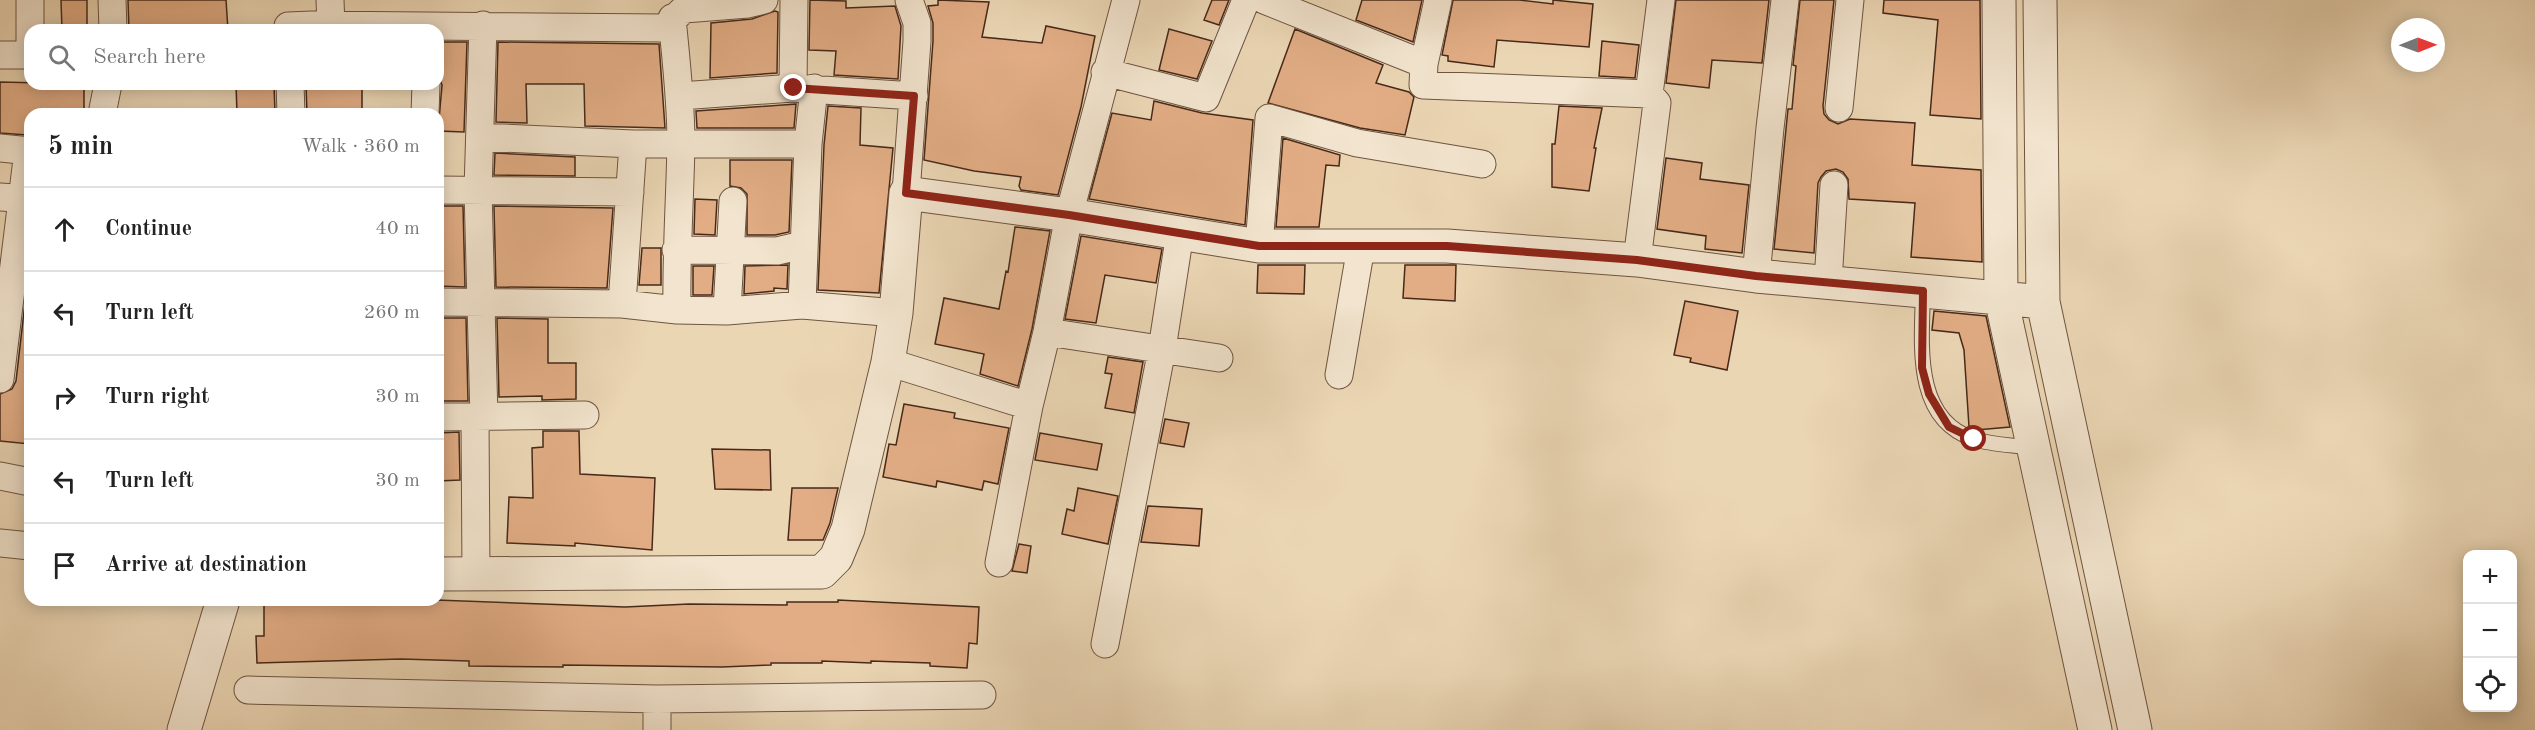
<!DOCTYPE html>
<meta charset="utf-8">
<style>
:root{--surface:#fff;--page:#f2f2f2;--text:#222;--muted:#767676;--line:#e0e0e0}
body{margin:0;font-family:"Old Standard TT",serif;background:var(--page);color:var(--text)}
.controls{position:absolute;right:18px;bottom:18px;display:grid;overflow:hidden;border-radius:12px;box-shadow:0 3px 15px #0003}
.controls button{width:54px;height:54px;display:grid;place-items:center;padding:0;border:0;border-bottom:2px solid var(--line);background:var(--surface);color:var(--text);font:30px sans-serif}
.compass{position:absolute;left:2391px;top:18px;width:54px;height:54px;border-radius:50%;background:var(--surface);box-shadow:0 3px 15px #0003;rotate:89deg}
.stop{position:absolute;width:18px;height:18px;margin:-14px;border:4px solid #8f2418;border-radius:50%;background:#fff}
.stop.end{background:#8f2418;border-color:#fff;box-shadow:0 2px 6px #0008}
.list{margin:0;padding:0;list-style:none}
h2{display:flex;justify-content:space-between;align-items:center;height:78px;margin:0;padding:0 24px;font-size:26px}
h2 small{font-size:20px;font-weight:400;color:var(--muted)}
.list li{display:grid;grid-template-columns:39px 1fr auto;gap:18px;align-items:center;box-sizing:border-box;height:84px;padding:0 24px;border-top:2px solid var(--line)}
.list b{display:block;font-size:22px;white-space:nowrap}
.list em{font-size:20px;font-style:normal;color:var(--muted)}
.icon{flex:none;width:33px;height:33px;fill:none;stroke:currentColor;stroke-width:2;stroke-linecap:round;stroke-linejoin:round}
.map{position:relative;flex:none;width:2535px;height:730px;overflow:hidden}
.search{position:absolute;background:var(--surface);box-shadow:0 3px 15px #0003;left:24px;top:24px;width:420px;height:66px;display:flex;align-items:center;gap:15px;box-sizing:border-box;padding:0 21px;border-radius:18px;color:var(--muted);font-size:22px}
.panel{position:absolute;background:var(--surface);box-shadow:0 3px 15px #0003;left:24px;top:108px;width:420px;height:498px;border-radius:18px}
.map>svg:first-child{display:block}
.building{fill:#e2ad85;stroke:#462919;stroke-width:1.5}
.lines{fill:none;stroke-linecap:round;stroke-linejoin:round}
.service-casing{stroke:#6f5440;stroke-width:16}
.minor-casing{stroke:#6f5440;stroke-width:29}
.tertiary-casing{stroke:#6f5440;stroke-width:35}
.service{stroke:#f2e4ce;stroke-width:14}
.minor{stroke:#f2e4ce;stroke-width:27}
.tertiary{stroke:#f2e4ce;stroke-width:33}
.route{stroke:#8f2418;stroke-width:8}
</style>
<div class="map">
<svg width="2535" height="730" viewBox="0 0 2535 730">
<rect width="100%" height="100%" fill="#ebd6b4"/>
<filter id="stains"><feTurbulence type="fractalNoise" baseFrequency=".00333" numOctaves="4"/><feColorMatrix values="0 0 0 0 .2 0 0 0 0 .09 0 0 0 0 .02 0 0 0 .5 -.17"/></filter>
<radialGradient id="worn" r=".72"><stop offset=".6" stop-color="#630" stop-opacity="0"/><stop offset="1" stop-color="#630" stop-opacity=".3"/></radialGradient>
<path class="building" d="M61,0H87V30H62Z
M128,0H226L228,30H129Z
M810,0L846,1V8L895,6L901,26L898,79L834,75L836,51L809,50Z
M938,0L989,2L982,37L1042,43L1046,26L1095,36L1081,107L1058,195L1021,190L1019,186L1021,177L974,171L924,160L933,41V23L928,6L938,5Z
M1212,0H1229L1219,25L1204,20Z
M1362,0H1422L1413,42L1356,20Z
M1453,0H1519L1553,4V0L1593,4L1589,47L1497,40L1494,67L1448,61V56L1442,55Z
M1676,0H1769L1762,63L1712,60L1709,88L1666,83Z
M1800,0H1834L1823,106L1824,114L1829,120L1838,124L1850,119L1915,123L1912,165L1981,170L1982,262L1911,257L1915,203L1849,199L1848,179L1843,172L1836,169L1826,171L1821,177L1818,183L1814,253L1774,249L1788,109H1792L1796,66L1793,65Z
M1884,0H1980L1981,119L1930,115L1938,20L1883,13Z
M775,11L778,12L777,73L710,78L711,23L752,19Z
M1169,29L1212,41L1197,79L1159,70Z
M1295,29L1383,65L1376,83L1409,92L1414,97L1405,135L1360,128L1268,103Z
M1602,41L1639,45L1635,78L1599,76Z
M438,42H467L464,132L438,131L442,85L438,74Z
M498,42L659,44L665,128L585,126L584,84H526L527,123L496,122Z
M0,82L84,84V114H30V130L27,135L0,133Z
M236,84H274L275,114H237Z
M306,85H362V114H307Z
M1154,101L1202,113L1253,120L1245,225L1089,199L1112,113L1151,120Z
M796,104L794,128H697L696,111Z
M828,106L861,108L860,145L893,148L879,293L818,290L824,145Z
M1559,106L1602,108L1594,148H1596L1589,191L1552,187V144H1555Z
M1283,138L1340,155L1339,166L1326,165L1319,227H1276Z
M495,153L575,157V176L494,175Z
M1666,158L1702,163L1700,179L1749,185L1742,253L1705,249L1706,236L1657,229Z
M730,160H792L789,232L775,235H747V194L741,188L730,186Z
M695,199L717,200L715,235L694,234Z
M438,206H463L465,287L438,286Z
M494,206L613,208L607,288L496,287Z
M1015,227L1050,231L1032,329L1018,386L980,374L984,354L935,344L944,298L999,309L1006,271L1008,272Z
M1081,236L1162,249L1156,283L1105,275L1096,323L1065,319Z
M642,248H661V285H639Z
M788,265L787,289L774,288V291L744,294L745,266Z
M1258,265H1305L1304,294L1257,293Z
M1405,265H1456L1455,301L1403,298Z
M693,266H714L712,295H693Z
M28,277H30V444L0,441V394L12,389L16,381Z
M1685,301L1738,311L1727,370L1690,362L1691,358L1674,355Z
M1934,311L1986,316L2010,427L1976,430L1969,427L1964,350L1959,333L1932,330Z
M438,318H466L468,401H438Z
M497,318L548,319V363H576V399L542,400V396L499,397Z
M1108,357L1143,362L1134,413L1105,408L1112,374L1105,373Z
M904,404L955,413L954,418L1009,428L998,484L984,481L982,490L937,481L936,487L883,477L889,444L896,445Z
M1165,419L1189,423L1184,447L1160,443Z
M543,431H579L580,474L655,478L652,550L575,543V546L507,543L509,497L533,498L532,448L543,447Z
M459,432L460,480L438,481V433Z
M1040,433L1102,444L1097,470L1035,460Z
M712,449L770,450L771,490L715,489Z
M792,488H838L830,523L823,540H788Z
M1078,488L1118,496L1108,544L1062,534L1067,509L1074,511Z
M1148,506L1202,509L1199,546L1141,542Z
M1019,544L1031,546L1027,573L1012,571Z
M264,600H359V603L436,600L625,607L689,604L787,605V602H838V600L979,607L977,644L969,643L967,668L930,666V663L871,661V663L822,661V663H771V665L722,667L563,665V667L469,666V661L401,659L257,663L256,636H264Z"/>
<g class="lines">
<defs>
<path id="service" d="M1923,291C1922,342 1912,419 1974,439C1992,445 2014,445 2033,448"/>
<path id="minor" d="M30,0V52
M112,0L113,30
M330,0L331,26
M1264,0L1424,64
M1438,0L1424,64L1423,85L1649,94L1657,103L1637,260
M672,18C676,60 681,101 681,143C680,199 676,254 677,310
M483,25L478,190L484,418
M288,30V26L312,25L664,28L684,9L748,4L764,0
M0,55H30
M1105,72L1206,98L1246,0
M290,84L291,114
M793,88L794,0
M1649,94L1661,0
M680,96L793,88L914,96
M1839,108L1850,0
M102,114L108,84
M425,114L426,84
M480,137L633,144H808
M0,148L30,151
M438,190L630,192
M906,193L917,41V23L909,0
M0,197L30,199
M1259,246L1269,118L1357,143L1482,164
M676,250L777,251L803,245
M1756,276L1770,128L1785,0
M1828,282L1834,185
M438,302L622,304L677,310L727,311L802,305L896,313
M622,304L633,144
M802,305L808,144L814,88
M727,311L733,201
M1047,332L1069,215L1126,0
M888,362L1029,406
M1339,375L1361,247
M0,379L28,151
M438,417L585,415
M475,418L476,575
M0,476L30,482
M0,543L30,546
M999,563L1029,406L1047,332L1219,358
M1105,644L1162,349L1180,233
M248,690L657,699L982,695
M657,730V699"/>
<path id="tertiary" d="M1999,0L2001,298L2095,730
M2040,0L2043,302L2135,730
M438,574L822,572L836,558L848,529L888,362L896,313L906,193L1069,215L1259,246H1447L1637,260L1756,276L2043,302
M184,730L223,600"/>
</defs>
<use href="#service" class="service-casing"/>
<use href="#minor" class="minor-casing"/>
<use href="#tertiary" class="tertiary-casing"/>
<use href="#service" class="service"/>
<use href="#minor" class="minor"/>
<use href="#tertiary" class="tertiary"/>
</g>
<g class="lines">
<path class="route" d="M794,88L914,96L906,193L1069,215L1259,246H1447L1637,260L1756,276L1923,291L1922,368L1929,394L1949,427L1974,439"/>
</g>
<rect width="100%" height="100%" filter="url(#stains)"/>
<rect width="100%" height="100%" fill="url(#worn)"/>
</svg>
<div class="controls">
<button>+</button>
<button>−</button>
<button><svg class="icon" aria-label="locate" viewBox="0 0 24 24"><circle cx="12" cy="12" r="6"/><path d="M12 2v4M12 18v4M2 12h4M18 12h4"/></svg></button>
</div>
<svg class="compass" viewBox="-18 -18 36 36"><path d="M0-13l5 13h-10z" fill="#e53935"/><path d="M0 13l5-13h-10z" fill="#767676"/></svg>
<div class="stop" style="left:1974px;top:439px"></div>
<div class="stop end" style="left:794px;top:88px"></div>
<div class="search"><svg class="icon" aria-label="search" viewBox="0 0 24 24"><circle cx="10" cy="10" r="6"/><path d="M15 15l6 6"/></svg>Search here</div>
<section class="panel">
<h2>5 min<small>Walk · 360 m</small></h2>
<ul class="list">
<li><svg class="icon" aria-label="ahead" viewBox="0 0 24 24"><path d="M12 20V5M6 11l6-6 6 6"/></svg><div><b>Continue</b></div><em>40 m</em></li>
<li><svg class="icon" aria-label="left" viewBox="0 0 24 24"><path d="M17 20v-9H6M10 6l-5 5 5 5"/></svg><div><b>Turn left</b></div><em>260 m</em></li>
<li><svg class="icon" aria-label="right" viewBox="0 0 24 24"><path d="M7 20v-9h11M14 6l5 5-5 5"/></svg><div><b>Turn right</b></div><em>30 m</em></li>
<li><svg class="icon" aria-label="left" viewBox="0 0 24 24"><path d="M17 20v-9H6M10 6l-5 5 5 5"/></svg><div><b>Turn left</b></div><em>30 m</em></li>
<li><svg class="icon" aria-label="arrive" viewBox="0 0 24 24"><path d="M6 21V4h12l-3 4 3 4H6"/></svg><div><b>Arrive at destination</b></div></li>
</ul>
</section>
</div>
